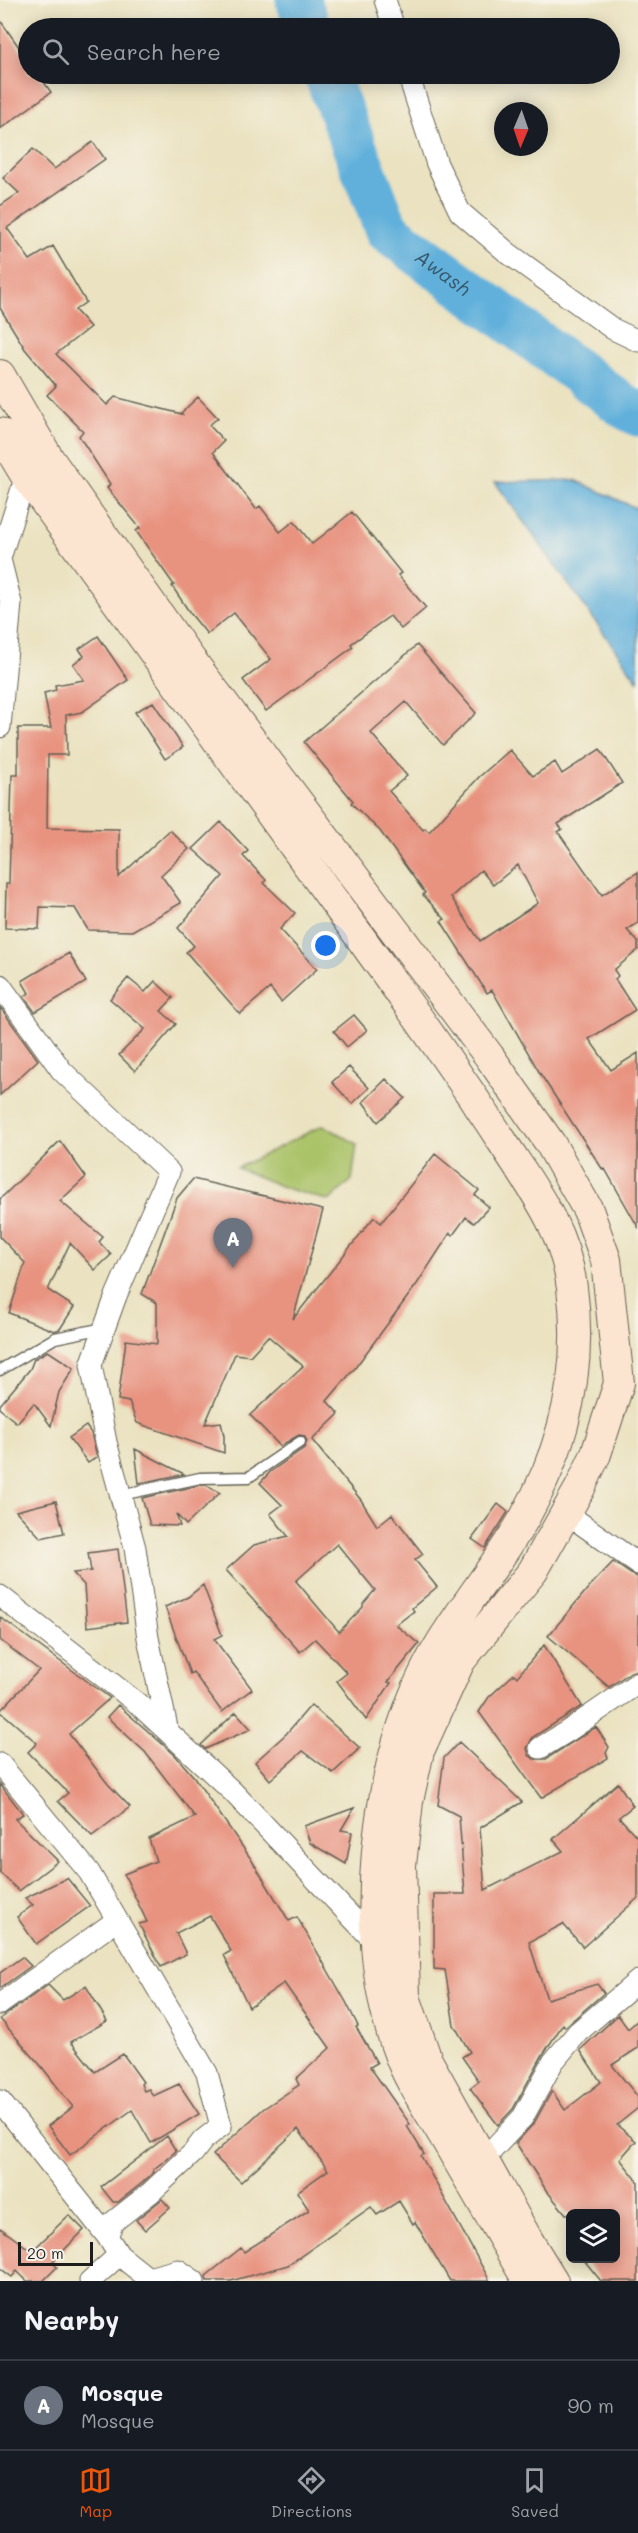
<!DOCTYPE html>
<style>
:root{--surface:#171b24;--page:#20242c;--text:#f1f3f6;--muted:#9ea1a6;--line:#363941;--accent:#ea580c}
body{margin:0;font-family:Mali,sans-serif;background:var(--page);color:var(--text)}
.controls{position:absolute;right:18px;bottom:18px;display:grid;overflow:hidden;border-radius:9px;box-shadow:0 3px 15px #0003}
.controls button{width:54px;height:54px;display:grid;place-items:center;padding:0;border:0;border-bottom:2px solid var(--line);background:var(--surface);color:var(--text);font:30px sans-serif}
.compass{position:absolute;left:494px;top:102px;width:54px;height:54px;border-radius:50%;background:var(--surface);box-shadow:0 3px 15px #0003;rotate:182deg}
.scale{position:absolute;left:18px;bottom:15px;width:75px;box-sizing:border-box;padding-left:6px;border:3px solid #1c1c1c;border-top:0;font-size:16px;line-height:21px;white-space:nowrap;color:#1c1c1c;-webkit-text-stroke:4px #f7f3e8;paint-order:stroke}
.you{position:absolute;left:326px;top:946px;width:21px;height:21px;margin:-15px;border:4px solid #fff;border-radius:50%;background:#1a73e8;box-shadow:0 0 0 9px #1a73e833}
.badge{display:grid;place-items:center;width:39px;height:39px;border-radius:50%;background:var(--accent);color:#fff;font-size:20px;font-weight:700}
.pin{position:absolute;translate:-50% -50px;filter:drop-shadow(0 2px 3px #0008)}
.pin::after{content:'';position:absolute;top:32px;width:21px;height:18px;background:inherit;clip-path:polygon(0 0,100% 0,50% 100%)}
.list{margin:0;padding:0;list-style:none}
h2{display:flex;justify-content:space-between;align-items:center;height:78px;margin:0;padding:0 24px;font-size:26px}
h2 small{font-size:20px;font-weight:400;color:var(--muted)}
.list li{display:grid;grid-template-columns:39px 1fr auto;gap:18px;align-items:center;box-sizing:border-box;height:90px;padding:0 24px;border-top:2px solid var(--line)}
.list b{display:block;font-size:22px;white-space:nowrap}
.list p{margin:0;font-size:20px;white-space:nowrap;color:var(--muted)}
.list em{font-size:20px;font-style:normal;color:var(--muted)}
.icon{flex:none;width:33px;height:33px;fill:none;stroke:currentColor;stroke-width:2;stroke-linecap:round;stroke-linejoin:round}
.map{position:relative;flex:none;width:638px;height:2281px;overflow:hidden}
.search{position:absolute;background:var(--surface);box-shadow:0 3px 15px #0003;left:18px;right:18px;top:18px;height:66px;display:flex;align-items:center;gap:15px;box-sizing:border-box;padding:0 21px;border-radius:33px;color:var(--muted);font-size:22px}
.sheet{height:168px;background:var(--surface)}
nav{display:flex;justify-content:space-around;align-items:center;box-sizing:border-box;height:84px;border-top:2px solid var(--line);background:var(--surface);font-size:16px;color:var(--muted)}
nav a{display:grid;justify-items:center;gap:3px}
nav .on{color:var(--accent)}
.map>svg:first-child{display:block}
.green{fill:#aac267;stroke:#636f42;stroke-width:1.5}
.water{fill:#61b0db;stroke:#3e667c;stroke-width:1.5}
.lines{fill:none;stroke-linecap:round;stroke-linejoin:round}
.river{stroke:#61b0db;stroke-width:45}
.building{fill:#e89380;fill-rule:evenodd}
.lane-casing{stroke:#646155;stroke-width:13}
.street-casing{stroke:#646155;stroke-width:23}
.secondary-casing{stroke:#646155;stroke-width:32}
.lane{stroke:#fff;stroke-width:10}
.street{stroke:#fff;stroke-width:21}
.secondary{stroke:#fce5d0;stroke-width:30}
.labels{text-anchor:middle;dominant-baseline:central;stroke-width:5;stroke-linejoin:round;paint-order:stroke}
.water-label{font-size:20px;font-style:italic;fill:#385768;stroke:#f7f3e8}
</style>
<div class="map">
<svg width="638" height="2281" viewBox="0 0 638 2281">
<rect width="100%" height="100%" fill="#f7f3e8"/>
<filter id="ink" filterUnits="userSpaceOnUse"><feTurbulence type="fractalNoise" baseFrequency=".0167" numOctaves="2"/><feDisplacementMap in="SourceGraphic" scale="12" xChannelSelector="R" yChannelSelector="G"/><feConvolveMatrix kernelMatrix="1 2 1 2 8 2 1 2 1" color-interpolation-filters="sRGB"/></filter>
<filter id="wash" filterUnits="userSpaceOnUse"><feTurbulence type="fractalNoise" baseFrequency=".008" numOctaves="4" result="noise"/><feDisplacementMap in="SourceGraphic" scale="24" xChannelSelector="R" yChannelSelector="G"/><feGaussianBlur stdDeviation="1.35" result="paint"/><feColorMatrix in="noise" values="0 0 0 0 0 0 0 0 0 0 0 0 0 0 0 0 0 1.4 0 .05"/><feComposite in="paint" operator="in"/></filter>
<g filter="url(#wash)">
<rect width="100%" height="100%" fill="#eae2c0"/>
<path class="green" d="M323,1125L357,1144L352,1180L329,1201L288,1189L237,1168Z"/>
<path class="water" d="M575,480L638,509V681L495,482Z"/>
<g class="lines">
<g class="river">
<path d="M298,0L309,28"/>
<path id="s1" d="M326,74L387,230L625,407L638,414"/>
</g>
</g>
<g id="blocks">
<path class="building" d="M0,20L28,60V74H38L51,92L0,129Z
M93,142L105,159L7,228L30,260L53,246L86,302L75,310L90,327L56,354L107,405L115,397L182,414L181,413L198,397L218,418L209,425L224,441L213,452L256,509L260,506L280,532L294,521L312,544L352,512L401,573L398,575L426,608L401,629L390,616L351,644L353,647L266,711L243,680L271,659L234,613L207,634L190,613L172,586L174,585L136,531L140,528L107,488L110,484L79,436L83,431L47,395L56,386L25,349L0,308V206L19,193L3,178L33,149L54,169Z
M98,636L128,680L82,712L66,715L67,755H48L47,828L119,829V877L170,830L189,849L161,875L181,903L132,931L88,930L75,908L40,907L39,929L5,928L6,884H9L12,775H18V728H51L44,693L56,690L55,685L84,680L73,664L84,656L79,649Z
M417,645L476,713L443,745L406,702L371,733L407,776L389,791L423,830L425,828L429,832L479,777L510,750L533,776L555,762L562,774L600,749L622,783L558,824L562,829L558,832L602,895L638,872V923L627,930L638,942V950L614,970L618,976L615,979L635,1010L589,1039L611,1070L638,1053V1227L605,1169L603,1170L541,1075L492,990L487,993L441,921L445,919L423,895L425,893L380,831L351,803L353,801L304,742ZM518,865L538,903L480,941L451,897L481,870L493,885Z
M153,702L183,747L165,759L135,712Z
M221,822L248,851L243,856L266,880L264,883L295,913L280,929L317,969L281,1002L270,988L240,1014L186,952L194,946L178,928L223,876L193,849Z
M69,953L86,982L35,1012L24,997L29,993L22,981Z
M128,978L145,992L155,981L173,998L161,1011L176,1024L135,1071L119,1055L145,1029L110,999Z
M0,1007L38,1060L0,1095Z
M354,1015L367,1030L347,1047L334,1031Z
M349,1067L369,1088L352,1104L332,1082Z
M386,1079L405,1098L378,1122L363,1102Z
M60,1141L86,1177L60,1201L103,1237L99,1242L111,1255L95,1270L70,1243L48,1290L74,1307L60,1329L54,1331L9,1313L25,1263L0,1237V1199Z
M435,1154L479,1190L475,1195L489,1207L474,1223L466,1217L453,1235L450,1233L417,1284L355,1368L327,1401L339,1414L312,1440L361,1500L377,1526L392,1514L423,1554L415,1560L437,1587L412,1608L414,1611L396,1625L419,1644L388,1682L391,1683L366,1720L337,1681L347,1673L315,1639L300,1652L226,1570L254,1545L288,1536L270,1514L282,1505L260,1483L270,1472L304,1448L307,1441L304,1436L299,1435L280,1446L250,1415L303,1366L268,1336L250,1356L235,1354L205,1424L221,1422L224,1436V1453L137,1423L129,1402L118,1400L126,1340L157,1344V1303L142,1294L177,1198L193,1179L323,1210L293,1319L374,1217L381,1223ZM337,1544L375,1590L363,1604V1607L339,1632L296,1581Z
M48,1351L74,1368L59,1392L51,1426L34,1403L17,1423L0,1409V1405L30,1369L34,1359Z
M86,1426L91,1433L97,1457L88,1463L69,1438Z
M135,1449L184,1474L139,1483Z
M201,1485H206L220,1493L186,1525L176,1514L180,1526L150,1525L142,1498Z
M56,1501L64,1533L41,1538L16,1511Z
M498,1504L508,1512L485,1548L472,1539Z
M118,1549L127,1622L87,1627L84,1585L73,1573L91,1571L88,1553Z
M613,1562L631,1574L638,1577V1670L631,1672L609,1687L548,1636L590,1586Z
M203,1585L222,1635L214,1639L252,1689L222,1712L193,1672L190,1674L165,1607L188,1597Z
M0,1617L110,1698L69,1734L108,1784L130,1807L92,1836L58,1801L68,1793L28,1752L37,1743L0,1711L39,1670L0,1640Z
M544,1645L582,1706L533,1737L527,1748L529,1755L534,1759H546L596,1727L609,1747L606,1753L608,1758L541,1798L479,1712L489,1697L514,1674L517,1677Z
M118,1705L175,1755L194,1777L251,1859L289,1921L297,1917L346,2002L358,2026L356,2027L377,2063L370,2067L410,2124L407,2126L424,2154L421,2156L490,2281H450L415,2222L413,2224L399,2201L377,2215L371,2207L288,2265L231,2281H207L206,2276L241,2248L244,2252L309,2210L297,2192L328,2170L298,2129L241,2182L213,2155L263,2109L299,2085L296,2079L330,2048L284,1983L249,2007L224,1955L231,1951L210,1916L176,1933L186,1954L161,1967L139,1924L147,1922L124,1874L156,1861L149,1839L195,1817L145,1752L107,1717Z
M311,1705L360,1748L333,1773L303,1751L270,1780L255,1762L286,1734Z
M236,1712L251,1729L205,1749L201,1745Z
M459,1742L522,1802L480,1828L485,1890L563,1851L553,1839L618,1783L633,1806L619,1817L638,1838V1898L583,1947L563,1924L529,1942L547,1999L597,1984L604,1993L565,2027L563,2024L542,2056L513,2109L498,2125L470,2088L479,2081L462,2057L470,2052L454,2025L445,1970L434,1969V1894H465L459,1816L438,1805L444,1758Z
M0,1784L23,1814L15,1819L58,1861L19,1891L0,1873Z
M354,1808L341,1830L352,1832L346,1864L310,1843L304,1826Z
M67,1878L90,1906L36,1944L17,1917L33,1905L25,1898Z
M22,1957L31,1966L0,1988V1973Z
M48,1985L63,2000L86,1986L107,2021L71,2042L95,2072L123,2054L143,2082L141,2084L144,2091L149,2089L153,2096L179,2084L199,2114L151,2143L132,2110L70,2155L48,2126L73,2107L42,2067L0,2019Z
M618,2015L628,2029L638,2020V2048L612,2065L638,2097V2108L617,2125L636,2141L620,2159L638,2181V2281H601L583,2259H615V2214H566L546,2190L516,2143L534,2123L552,2091L565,2110L601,2082L580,2050Z
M167,2136L176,2151L153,2170L154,2172L142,2183L118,2202H113L101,2187Z
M162,2199L170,2208L145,2230L136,2220Z
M69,2215L84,2230L52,2262L57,2267L43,2281H27L17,2271L12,2277L0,2268V2228L32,2251Z"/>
</g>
</g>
<g filter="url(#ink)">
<use href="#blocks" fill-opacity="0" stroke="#646155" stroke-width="1.5"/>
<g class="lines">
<defs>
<path id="lane" d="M0,1370L55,1338L104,1328
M121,1495L200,1478L249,1477L300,1442"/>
<path id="street" d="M385,0L394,28
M408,74L437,164L460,212L508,253L613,329L638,341
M0,558L26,476
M0,559L11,603L0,727
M0,985L62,1071L169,1172L116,1296L91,1365L106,1442L135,1548L148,1638L168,1732
M566,1513L638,1564
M0,1596L137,1703L233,1792L376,1943
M540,1748L568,1731L638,1683
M0,1764L89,1872L207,2073L221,2126L203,2140L193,2153L150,2193L113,2222L107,2236
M0,2004L117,1920
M0,2101L107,2236L119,2255L148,2278L178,2270L194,2281
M482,2161L523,2117L553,2062L578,2032L638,1981
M90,2281L119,2255"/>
<path id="secondary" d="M0,375L49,459L188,656L489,1056L550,1143L588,1210L606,1260L619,1383L596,1454L580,1488L533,1571L460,1661L419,1751L408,1801L401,1865L405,1997L427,2060L529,2242L553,2281
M0,433L26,476C137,630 248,784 360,937C408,1004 457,1071 502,1141C533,1189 565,1229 572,1288C583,1369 564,1447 525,1517C499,1562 466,1602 439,1646C372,1755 352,1948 404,2066C415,2091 431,2114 445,2138C472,2185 500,2233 528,2281"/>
</defs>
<use href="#lane" class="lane-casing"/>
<use href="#street" class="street-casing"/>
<use href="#secondary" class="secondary-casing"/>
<use href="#lane" class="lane"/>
<use href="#street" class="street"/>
<use href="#secondary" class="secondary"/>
</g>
</g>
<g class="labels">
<g class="water-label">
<text stroke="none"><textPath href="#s1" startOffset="238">Awash</textPath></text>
</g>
</g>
</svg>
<div class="controls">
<button><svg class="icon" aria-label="layers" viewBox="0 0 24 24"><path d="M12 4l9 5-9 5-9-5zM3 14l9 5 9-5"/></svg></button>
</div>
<svg class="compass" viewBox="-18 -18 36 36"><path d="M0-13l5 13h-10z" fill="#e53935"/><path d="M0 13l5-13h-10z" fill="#9ea1a6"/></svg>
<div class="scale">20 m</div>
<div class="you"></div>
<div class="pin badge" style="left:233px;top:1268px;background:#6b7280">A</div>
<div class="search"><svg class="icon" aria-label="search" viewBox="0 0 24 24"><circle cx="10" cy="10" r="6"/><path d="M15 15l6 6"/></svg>Search here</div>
</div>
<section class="sheet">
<h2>Nearby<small></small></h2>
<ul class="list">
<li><span class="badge" style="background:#6b7280">A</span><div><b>Mosque</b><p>Mosque</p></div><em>90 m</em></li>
</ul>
</section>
<nav>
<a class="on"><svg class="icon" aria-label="map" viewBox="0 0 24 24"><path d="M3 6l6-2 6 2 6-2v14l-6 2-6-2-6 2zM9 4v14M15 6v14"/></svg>Map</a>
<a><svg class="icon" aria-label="directions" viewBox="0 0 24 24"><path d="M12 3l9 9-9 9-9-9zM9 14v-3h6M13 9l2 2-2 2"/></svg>Directions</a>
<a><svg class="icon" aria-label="saved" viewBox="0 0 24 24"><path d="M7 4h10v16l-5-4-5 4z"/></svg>Saved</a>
</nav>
